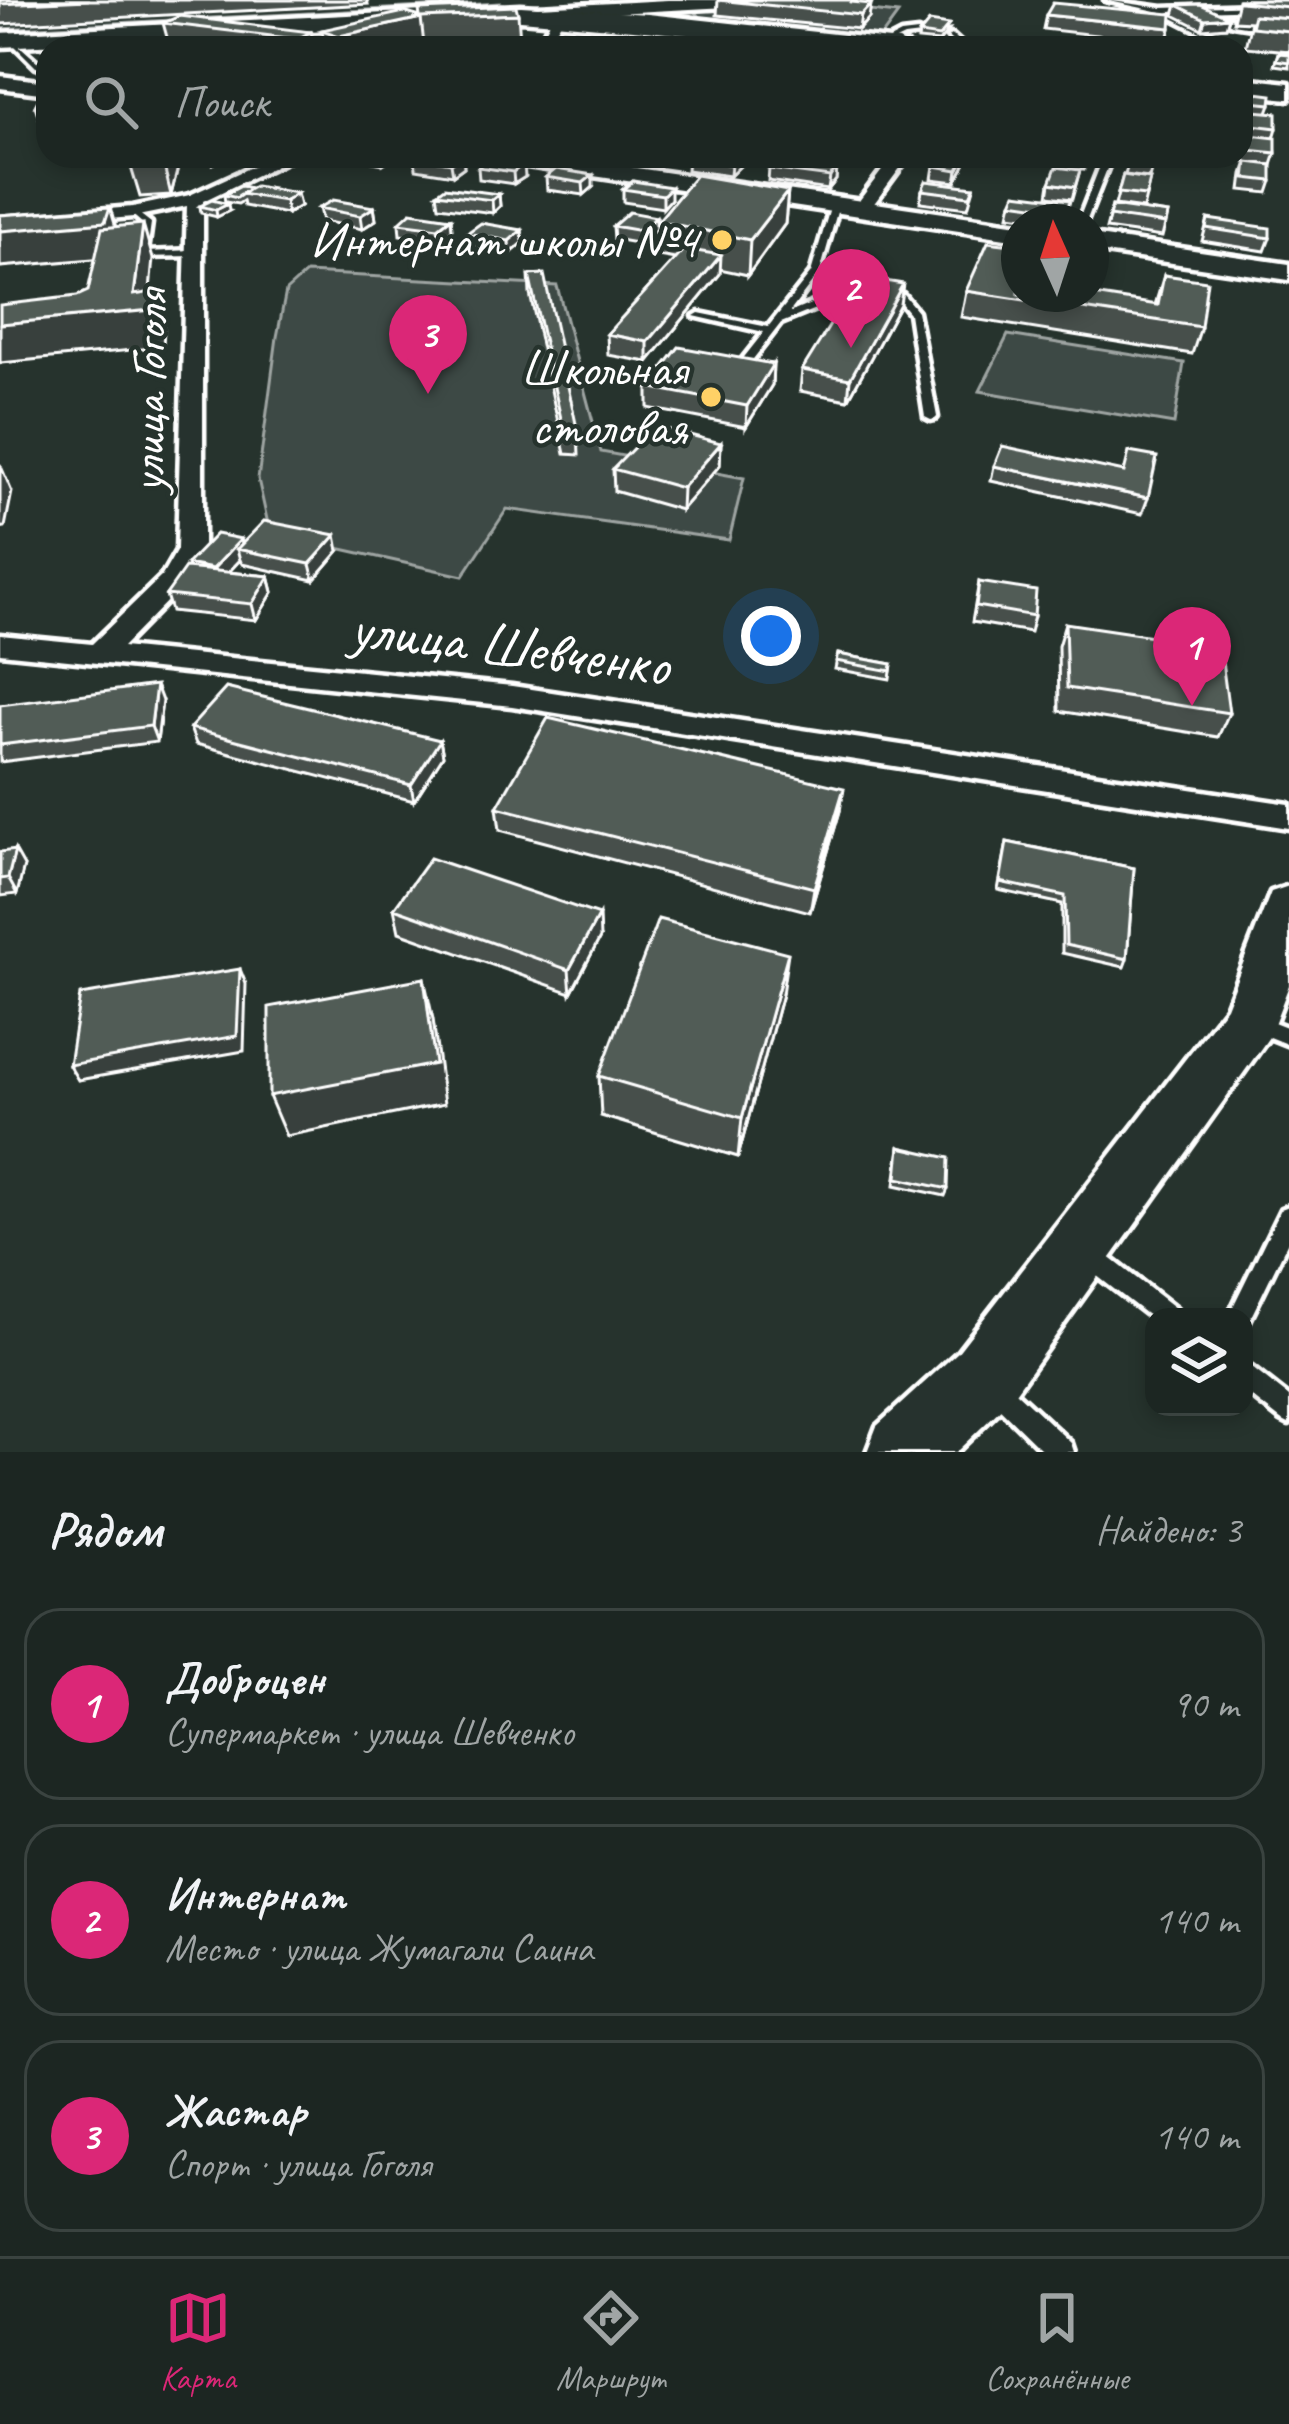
<!DOCTYPE html>
<html lang="ru">
<meta charset="utf-8">
<style>
:root{--surface:#1c2622;--page:#29322f;--text:#f1f3f6;--muted:#a0a5a5;--line:#3a4340;--accent:#db2777}
body{margin:0;font-family:Caveat,sans-serif;background:var(--page);color:var(--text)}
.controls{position:absolute;right:36px;bottom:36px;display:grid;overflow:hidden;border-radius:24px;box-shadow:0 6px 18px #0003}
.controls button{width:108px;height:108px;display:grid;place-items:center;padding:0;border:0;border-bottom:3px solid var(--line);background:var(--surface);color:var(--text);font:60px sans-serif}
.compass{position:absolute;left:1001px;top:204px;width:108px;height:108px;border-radius:50%;background:var(--surface);box-shadow:0 6px 18px #0003;rotate:357deg}
.you{position:absolute;left:771px;top:636px;width:42px;height:42px;margin:-30px;border:9px solid #fff;border-radius:50%;background:#1a73e8;box-shadow:0 0 0 18px #1a73e833}
.badge{display:grid;place-items:center;width:78px;height:78px;border-radius:50%;background:var(--accent);color:#fff;font-size:39px;font-weight:700}
.pin{position:absolute;translate:-50% -99px;filter:drop-shadow(0 3px 6px #0008)}
.pin::after{content:'';position:absolute;top:63px;width:42px;height:36px;background:inherit;clip-path:polygon(0 0,100% 0,50% 100%)}
.list{margin:0;padding:0;list-style:none}
h2{display:flex;justify-content:space-between;align-items:center;height:156px;margin:0;padding:0 48px;font-size:51px}
h2 small{font-size:39px;font-weight:400;color:var(--muted)}
.list li{display:grid;grid-template-columns:78px 1fr auto;gap:36px;align-items:center;box-sizing:border-box;height:192px;margin:0 24px 24px;padding:0 24px;border:3px solid var(--line);border-radius:36px}
.list b{display:block;font-size:45px;white-space:nowrap}
.list p{margin:0;font-size:39px;white-space:nowrap;color:var(--muted)}
.list em{font-size:39px;font-style:normal;color:var(--muted)}
.icon{flex:none;width:66px;height:66px;fill:none;stroke:currentColor;stroke-width:2;stroke-linecap:round;stroke-linejoin:round}
.map{position:relative;flex:none;width:1289px;height:1452px;overflow:hidden}
.search{position:absolute;background:var(--surface);box-shadow:0 6px 18px #0003;left:36px;right:36px;top:36px;height:132px;display:flex;align-items:center;gap:30px;box-sizing:border-box;padding:0 42px;border-radius:36px;color:var(--muted);font-size:45px}
.sheet{height:804px;background:var(--surface)}
nav{display:flex;justify-content:space-around;align-items:center;box-sizing:border-box;height:168px;border-top:3px solid var(--line);background:var(--surface);font-size:33px;color:var(--muted)}
nav a{display:grid;justify-items:center;gap:6px}
nav .on{color:var(--accent)}
.map>svg:first-child{display:block}
.green{fill:#3e4944;stroke:#9ea4a2;stroke-width:3}
.lines{fill:none;stroke-linecap:round;stroke-linejoin:round}
.lane-casing{stroke:#fff;stroke-width:9}
.street-casing{stroke:#fff;stroke-width:9}
.secondary-casing{stroke:#fff;stroke-width:9}
.highway-casing{stroke:#fff;stroke-width:9}
.path{stroke:#fff;stroke-width:3;stroke-dasharray:4.5 4.5;stroke-linecap:butt}
.lane{fill:#26332d;fill-rule:evenodd}
.street{fill:#26332d;fill-rule:evenodd}
.secondary{fill:#26332d;fill-rule:evenodd}
.highway{fill:#26332d;fill-rule:evenodd}
.wall{fill:#464f4b;stroke:#fff;stroke-width:3}
.shaded-wall{fill:#39403d;stroke:#fff;stroke-width:3}
.building{fill:#515c57;stroke:#fff;stroke-width:3}
.poi-dot{fill:#ffd166;stroke:#26332d;stroke-width:4.5}
.labels{text-anchor:middle;dominant-baseline:central;stroke-width:9;stroke-linejoin:round;paint-order:stroke}
.far-poi-label{font-size:51px;fill:#fff;stroke:#26332d;text-anchor:end}
.far-street-label{font-size:51px;fill:#fff;stroke:#26332d}
.street-label{font-size:60px;fill:#fff;stroke:#26332d}
</style>
<div class="map">
<svg width="1289" height="1452" viewBox="0 0 1289 1452">
<rect width="100%" height="100%" fill="#26332d"/>
<filter id="ink" filterUnits="userSpaceOnUse"><feTurbulence type="fractalNoise" baseFrequency=".00833" numOctaves="2"/><feDisplacementMap in="SourceGraphic" scale="24" xChannelSelector="R" yChannelSelector="G"/><feConvolveMatrix kernelMatrix="1 2 1 2 8 2 1 2 1" color-interpolation-filters="sRGB"/></filter>
<g filter="url(#ink)">
<path class="green" d="M501,3L509,6L0,37V29Z
M734,3L805,4L898,14L879,40L704,21L694,10Z
M306,273L557,286L601,452L744,478L729,540L507,509L463,576L270,533L258,479L277,337L286,291Z
M1008,335L1184,363L1174,424L980,391Z"/>
<g class="lines">
<defs>
<path id="lane" d="M1105,0L1162,8L1289,4V8L1168,12L1222,39L1220,42L1161,12Z
M1213,10L1236,21L1289,29V33L1232,24L1211,13Z
M918,32L920,35L904,37L883,47L878,46L901,34Z
M130,35L132,38L100,48H90Z
M951,35L953,36L966,48H959L948,37Z
M8,39H12L40,64L48,65V69L36,67Z
M1031,46H1077L1080,48H1028Z
M1104,156H1112L1086,222H1078Z
M835,203L839,205L820,272L903,294L917,311L937,417L935,419L931,420L925,417L909,313L897,298L864,289L781,323L743,372L739,373L734,370L764,332L694,316L699,313L768,327L811,273L831,205ZM817,276L854,286L789,313Z
M133,209L151,223L147,252L194,250L198,253L194,256L139,257L143,224L129,212Z
M1253,1014L1289,1028V1045L1246,1028L1244,1022L1246,1016Z
M1289,1206V1239L1247,1325L1244,1326V1317H1228L1281,1209Z
M1091,1246L1099,1249L1176,1309L1179,1317H1154V1320L1083,1265L1080,1257L1083,1249Z
M1244,1364L1252,1368L1289,1397V1424L1281,1420L1244,1391Z
M995,1376L1003,1380L1071,1443L1074,1452H1044L987,1396L983,1388L987,1380Z"/>
<path id="street" d="M555,12L565,14C554,37 544,48 517,48L544,33Z
M711,25L721,28L690,48H675Z
M275,156H296L203,201V550L181,587L122,647L512,686L1289,804V828L512,706L0,653V635L92,644L162,576L177,550L187,206L133,217L0,228V218L133,207L190,195Z
M645,156H673L605,175L597,170Z
M893,156H909L867,213H855L853,209Z"/>
<path id="secondary" d="M668,0H774L765,5L521,18L512,13L521,8Z
M0,76L48,82V94L0,88Z
M495,156H554L1019,224V240L507,163Z
M1091,235L1289,264V280L1091,251Z
M1289,886V985L1269,1037L1008,1402L956,1452H867L877,1426L958,1352L1226,1007L1271,892Z"/>
<path id="highway" d="M521,6L648,14L899,41L911,48H833L521,20L0,47V33Z
M1241,78L1289,83V99L1241,94Z"/>
</defs>
<use href="#lane" class="lane-casing"/>
<use href="#street" class="street-casing"/>
<use href="#secondary" class="secondary-casing"/>
<use href="#highway" class="highway-casing"/>
<path class="path" d="M1241,52L1253,61"/>
<use href="#lane" class="lane"/>
<use href="#street" class="street"/>
<use href="#secondary" class="secondary"/>
<use href="#highway" class="highway"/>
</g>
<path class="wall" d="M0,0H367L368,4L0,24Z
M718,0H857L856,3L871,4L869,18L859,29L717,15Z
M1238,0H1289V51L1245,47L1251,22L1233,21Z
M1177,5L1229,17L1226,27L1202,29L1174,15Z
M518,14L520,40L424,45L410,48H325L322,30L420,17Z
M1046,15L1171,28L1167,43L1043,29Z
M163,23L311,32L314,48H170Z
M949,30L939,42L918,40L919,34Z
M540,41L577,43L569,48H540Z
M1278,53L1289,54V67L1274,65Z
M48,82V136H45L35,106Z
M1241,91L1271,104L1268,112L1277,128L1274,138L1276,153L1272,165L1245,162L1252,114L1241,112Z
M133,156L179,163L171,195L140,197L130,164Z
M189,156H268L259,160L227,157L213,164L189,158Z
M342,156H395L383,164Z
M463,156L464,167L453,175L416,169L415,157Z
M966,156L964,167L956,182L932,179L934,166Z
M1061,156H1089L1084,170L1059,167Z
M1130,156H1155L1149,178L1125,175Z
M688,158L740,166L730,176L687,170Z
M488,159L525,177L514,184L479,179L478,167Z
M1247,162L1272,181L1268,193L1241,190L1243,174Z
M837,167L836,180L828,190L768,181L769,169Z
M556,169L593,187L584,195L547,190L546,177Z
M1080,170L1072,199L1048,196L1050,183Z
M1123,175L1150,179L1143,209L1115,205Z
M633,181L671,199L663,208L623,202V189Z
M241,186L300,206L287,214L244,206L243,201L238,204L225,202L224,195Z
M974,187L968,208L920,202L922,190Z
M788,191L785,224L748,275L720,269V274L648,362L608,355L607,334L675,259L658,256V221Z
M437,193L499,194L500,206L493,213L439,206Z
M1070,200L1064,222L1009,215L1012,202Z
M200,206L229,211L217,217L201,213Z
M1112,206L1168,214L1162,237L1106,229Z
M374,207L376,220L362,229L322,221L319,208Z
M656,217V229L641,244L614,239L613,226Z
M451,218L452,230L440,241L400,235L399,223Z
M1208,219L1270,238L1265,251L1202,241Z
M522,230L523,243L510,254L468,246L467,233Z
M529,275L578,433L579,455L565,454L530,294Z
M1164,275L1201,327L1192,354L961,317L966,291L1155,305Z
M900,304L848,400L800,391L802,370Z
M773,364L772,385L746,427L648,408V387Z
M721,443L720,465L681,510L614,491L613,469Z
M994,466L1148,498L1142,514L991,481Z
M242,543L339,551L314,580L242,564L240,560L229,572L269,576L273,592L256,620L171,611L166,595L188,568L187,564Z
M979,582L1034,616L1030,632L972,622Z
M1065,623L1229,713L1218,737L1059,711L1058,646Z
M838,654L892,664L890,679L835,669Z
M162,701L157,742L0,762V705Z
M190,728L440,740L443,756L414,801L196,744Z
M497,807L840,811L810,912L500,830Z
M1007,842L1134,868L1127,959L1124,967L1062,953V904L998,890Z
M0,852L24,866L17,894L0,896Z
M394,908L600,938L571,993L399,932Z
M782,994L738,1157L601,1116L599,1076Z
M900,1147L948,1189L945,1196L895,1185Z"/>
<path class="shaded-wall" d="M871,4L869,18L859,29L861,15Z
M1229,17L1226,27L1202,29L1205,19Z
M421,18L424,45L410,48H341L339,36Z
M311,32L314,48H297L296,39Z
M577,33V43L569,48H558V43Z
M164,156H177L179,163L171,195L163,162Z
M212,156H227V157L213,164Z
M382,156H395L383,164Z
M463,156L464,167L453,175L451,163Z
M739,156H741L740,166L730,176L731,164Z
M966,156L964,167L956,182L958,170Z
M524,164L525,177L514,184L513,172Z
M837,167L836,180L828,190L830,177Z
M593,175V187L584,195L583,183Z
M671,187V199L663,208V195Z
M788,191L785,224L748,275L750,240Z
M297,193L300,206L287,214L285,201Z
M499,194L500,206L493,213L492,200Z
M228,204L229,211L217,217L216,210Z
M110,207L120,241L116,257L0,267V231Z
M374,207L376,220L362,229L360,216Z
M656,217V229L641,244V231Z
M451,218L452,230L440,241L438,228Z
M143,224L153,259L148,310L153,292L164,329L163,347L0,363V324L134,295Z
M522,230L523,243L510,254L509,241Z
M721,255L720,274L648,362V342Z
M903,284L900,304L848,400L850,379Z
M773,364L772,385L746,427L747,406Z
M721,443L720,465L681,510L682,488Z
M0,464L12,492L5,527L0,528Z
M336,535L339,551L314,580L310,564Z
M241,539L244,550L237,549L240,560L217,584L213,569Z
M269,576L273,592L256,620L252,604Z
M156,685L162,701L157,742L151,726Z
M440,740L443,756L414,801L411,785Z
M844,788L840,811L810,912L814,888Z
M15,850L24,866L17,894L8,878Z
M599,915L600,938L571,993L569,970Z
M788,953L782,994L738,1157L742,1118Z
M240,969L246,984L244,1051L78,1080L69,1065Z
M424,978L433,1019L444,1104L286,1136L269,1096Z"/>
<path class="building" d="M0,0H89L0,4Z
M718,0H854L852,2L871,4L861,15Z
M1239,0H1289V7L1239,2Z
M1053,3L1172,14L1171,28L1046,15Z
M1200,4L1229,17L1205,19L1177,5Z
M516,6L518,14L421,18L339,36L322,30L404,12L420,17L419,10Z
M1254,15L1289,18V31L1251,27Z
M180,16L311,32L296,39L163,23Z
M929,22L949,25L939,37L919,34Z
M559,31L577,33L558,43L540,41Z
M642,39L660,41L648,48H627Z
M692,44L708,47L686,48Z
M1278,53L1289,54V62L1276,60Z
M48,82V105L35,106Z
M1241,91L1272,95L1271,104L1241,101Z
M1253,111L1277,113V128L1252,125Z
M1250,135L1276,138V153L1249,150Z
M133,156H164L163,162L130,164Z
M416,156H462L451,163L415,157Z
M689,156H739L731,164L688,158Z
M940,156H965L958,170L934,166Z
M1130,156H1155L1153,166L1128,163Z
M488,159L524,164L513,172L478,167Z
M778,159L837,167L830,177L769,169Z
M1247,162L1272,165V181L1245,178Z
M1056,167L1080,170L1075,187L1050,183Z
M556,169L593,175L583,183L546,177Z
M696,175L788,191L750,240L658,221Z
M1123,175L1150,179L1146,196L1118,193Z
M633,181L671,187L663,195L623,189Z
M926,181L974,187L970,196L922,190Z
M241,186L251,188L237,198L224,195Z
M255,186L297,193L285,201L241,194Z
M445,187L499,194L492,200L437,193Z
M1016,193L1070,200L1067,210L1012,202Z
M212,200L228,204L216,210L200,206Z
M333,200L374,207L360,216L319,208Z
M1112,206L1168,214L1166,224L1109,216Z
M110,207L105,222L0,231V215Z
M411,212L451,218L438,228L399,223Z
M629,212L656,217L641,231L613,226Z
M1208,219L1270,228V238L1206,228Z
M481,223L522,230L509,241L467,233Z
M143,224L134,295L153,292L152,310L0,324V305L77,296L88,291L102,228Z
M988,242L1019,246V294H1087L1158,305L1164,275L1207,281L1201,327L966,291Z
M684,249L721,255L648,342L607,334Z
M544,274L578,433L564,432L529,275Z
M860,277L903,284L850,379L802,370Z
M679,347L773,364L747,406L648,387Z
M655,426L721,443L682,488L613,469Z
M1002,446L1124,472L1129,452L1157,457L1148,498L994,466Z
M264,521L336,535L310,564L237,549Z
M216,534L241,539L213,569L187,564Z
M185,568L269,576L252,604L166,595Z
M979,582L1036,591L1034,616L976,606Z
M1065,623L1220,646L1229,713L1067,688Z
M838,654L892,664L891,671L836,661Z
M156,685L151,726L0,745V705Z
M226,688L440,740L411,785L190,728Z
M548,718L844,788L814,888L497,807Z
M1007,842L1134,868L1127,959L1066,945L1065,896L1000,882Z
M15,850L8,878L0,879V852Z
M430,858L599,915L569,970L394,908Z
M658,919L788,953L742,1118L599,1076Z
M240,969L237,1036L69,1065L80,995Z
M424,978L435,1064L269,1096V1007Z
M900,1147L949,1158L948,1189L897,1178Z"/>
</g>
<g class="poi-dot">
<circle cx="722" cy="240" r="12"/>
<circle cx="711" cy="397" r="12"/>
</g>
<g class="labels">
<g class="far-poi-label">
<text x="698" y="240">Интернат школы №4</text>
<text x="687" y="368">Школьная<tspan x="687" dy="59">столовая</tspan></text>
</g>
<g class="far-street-label">
<text transform="translate(148 391) rotate(-89)">улица Гоголя</text>
</g>
<g class="street-label">
<text transform="translate(510 646) rotate(7)">улица Шевченко</text>
</g>
</g>
</svg>
<div class="controls">
<button><svg class="icon" aria-label="layers" viewBox="0 0 24 24"><path d="M12 4l9 5-9 5-9-5zM3 14l9 5 9-5"/></svg></button>
</div>
<svg class="compass" viewBox="-18 -18 36 36"><path d="M0-13l5 13h-10z" fill="#e53935"/><path d="M0 13l5-13h-10z" fill="#a0a5a5"/></svg>
<div class="you"></div>
<div class="pin badge" style="left:1192px;top:706px">1</div>
<div class="pin badge" style="left:851px;top:348px">2</div>
<div class="pin badge" style="left:428px;top:394px">3</div>
<div class="search"><svg class="icon" aria-label="search" viewBox="0 0 24 24"><circle cx="10" cy="10" r="6"/><path d="M15 15l6 6"/></svg>Поиск</div>
</div>
<section class="sheet">
<h2>Рядом<small>Найдено: 3</small></h2>
<ul class="list">
<li><span class="badge">1</span><div><b>Доброцен</b><p>Супермаркет · улица Шевченко</p></div><em>90 m</em></li>
<li><span class="badge">2</span><div><b>Интернат</b><p>Место · улица Жумагали Саина</p></div><em>140 m</em></li>
<li><span class="badge">3</span><div><b>Жастар</b><p>Спорт · улица Гоголя</p></div><em>140 m</em></li>
</ul>
</section>
<nav>
<a class="on"><svg class="icon" aria-label="map" viewBox="0 0 24 24"><path d="M3 6l6-2 6 2 6-2v14l-6 2-6-2-6 2zM9 4v14M15 6v14"/></svg>Карта</a>
<a><svg class="icon" aria-label="directions" viewBox="0 0 24 24"><path d="M12 3l9 9-9 9-9-9zM9 14v-3h6M13 9l2 2-2 2"/></svg>Маршрут</a>
<a><svg class="icon" aria-label="saved" viewBox="0 0 24 24"><path d="M7 4h10v16l-5-4-5 4z"/></svg>Сохранённые</a>
</nav>
